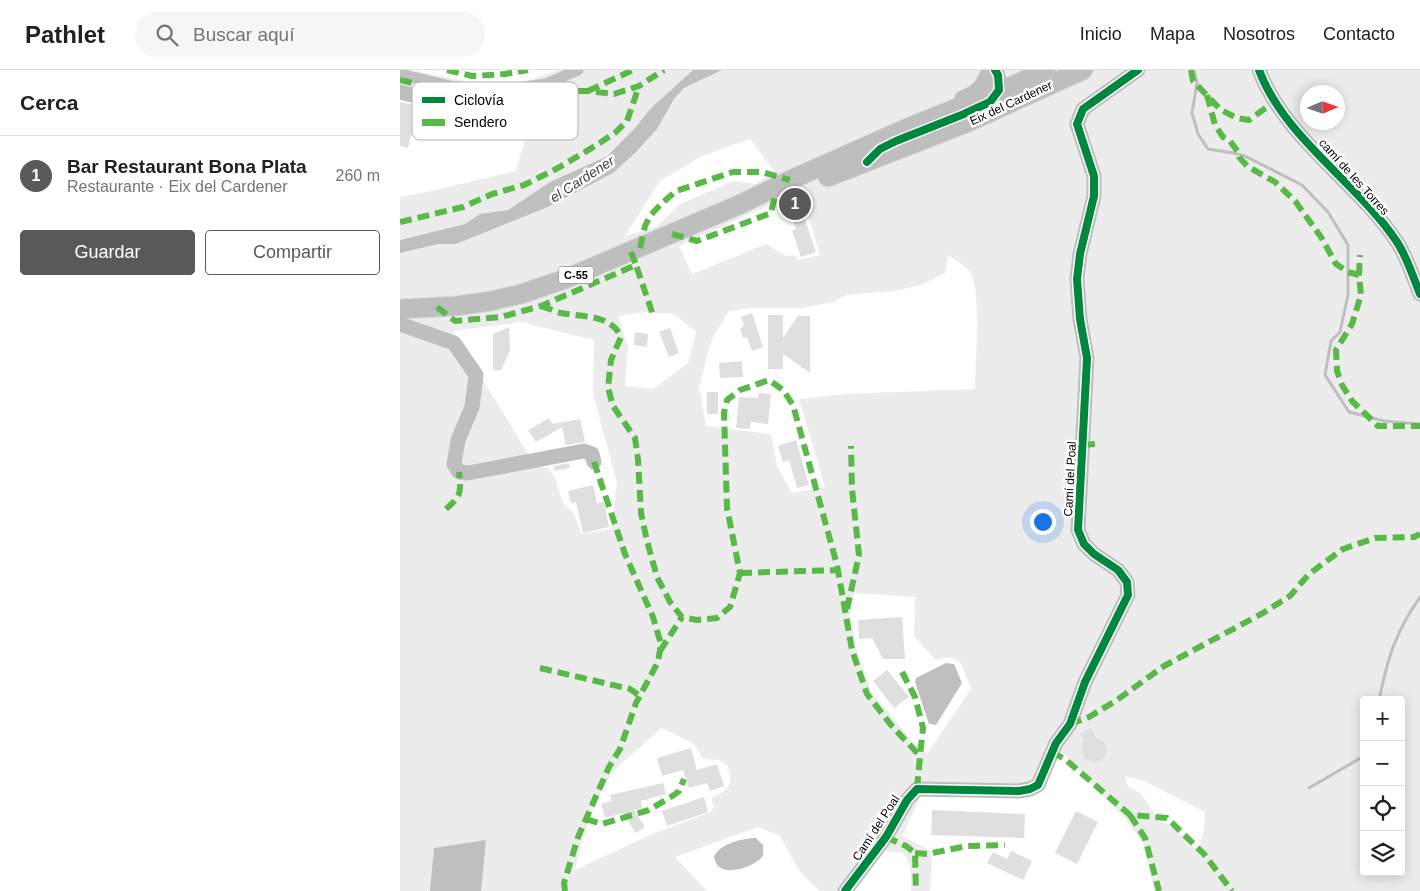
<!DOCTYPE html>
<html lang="es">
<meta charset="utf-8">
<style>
:root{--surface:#fff;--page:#f6f6f6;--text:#202124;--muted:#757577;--line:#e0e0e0;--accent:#595959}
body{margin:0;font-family:Helvetica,sans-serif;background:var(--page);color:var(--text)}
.controls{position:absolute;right:15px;bottom:15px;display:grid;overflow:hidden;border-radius:5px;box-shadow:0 2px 12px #0003}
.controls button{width:45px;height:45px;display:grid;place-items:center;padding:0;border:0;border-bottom:1px solid var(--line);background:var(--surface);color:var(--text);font:25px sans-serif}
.compass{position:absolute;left:900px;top:15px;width:45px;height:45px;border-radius:50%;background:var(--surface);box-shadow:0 2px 12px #0003;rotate:88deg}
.you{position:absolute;left:642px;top:451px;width:18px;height:18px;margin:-12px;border:4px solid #fff;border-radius:50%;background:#1a73e8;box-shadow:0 0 0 8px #1a73e833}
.badge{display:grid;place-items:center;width:32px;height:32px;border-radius:50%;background:var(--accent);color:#fff;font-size:16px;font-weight:700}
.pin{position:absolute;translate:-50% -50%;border:2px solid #fff;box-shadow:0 1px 5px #0006}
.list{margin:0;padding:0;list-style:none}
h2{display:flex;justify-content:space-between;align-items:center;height:65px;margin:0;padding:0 20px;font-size:21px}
h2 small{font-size:16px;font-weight:400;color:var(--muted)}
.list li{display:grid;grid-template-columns:32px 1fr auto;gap:15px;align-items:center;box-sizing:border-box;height:80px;padding:0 20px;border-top:1px solid var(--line)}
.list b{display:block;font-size:19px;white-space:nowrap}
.list p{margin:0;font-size:16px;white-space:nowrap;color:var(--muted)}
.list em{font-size:16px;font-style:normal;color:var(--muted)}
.actions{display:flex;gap:10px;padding:15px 20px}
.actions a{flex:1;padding:11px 0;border:1px solid var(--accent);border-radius:5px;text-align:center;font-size:18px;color:var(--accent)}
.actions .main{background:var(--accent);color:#fff}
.icon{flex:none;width:28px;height:28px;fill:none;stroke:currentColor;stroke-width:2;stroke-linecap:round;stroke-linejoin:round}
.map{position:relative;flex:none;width:1020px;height:821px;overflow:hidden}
header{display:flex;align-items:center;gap:30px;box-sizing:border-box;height:70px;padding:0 25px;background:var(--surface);border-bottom:1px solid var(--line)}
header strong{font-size:24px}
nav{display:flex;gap:28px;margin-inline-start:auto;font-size:18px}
.search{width:350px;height:45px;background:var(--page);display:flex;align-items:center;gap:12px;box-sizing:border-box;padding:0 18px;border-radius:28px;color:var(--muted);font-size:19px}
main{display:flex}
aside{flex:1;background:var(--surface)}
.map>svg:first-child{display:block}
.green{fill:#ececec;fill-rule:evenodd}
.water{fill:#bfbfbf}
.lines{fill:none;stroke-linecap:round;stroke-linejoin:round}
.stream{stroke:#bfbfbf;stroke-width:3}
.canal{stroke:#bfbfbf;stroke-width:11}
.building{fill:#dfdfdf}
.major-casing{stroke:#dbdbdb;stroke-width:21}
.minor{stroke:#bebebe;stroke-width:15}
.major{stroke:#bebebe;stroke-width:19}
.quiet{stroke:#58b947;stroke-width:6;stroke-dasharray:12 6;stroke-linecap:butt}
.cycleway-casing{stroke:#fff;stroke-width:11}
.cycleway{stroke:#00873e;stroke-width:8}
.labels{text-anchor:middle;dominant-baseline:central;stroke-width:5;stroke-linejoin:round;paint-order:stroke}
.shield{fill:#fff;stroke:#4c4c4c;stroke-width:1}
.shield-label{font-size:11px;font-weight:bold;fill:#000}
.street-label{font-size:12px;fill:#000;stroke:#fff}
.water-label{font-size:14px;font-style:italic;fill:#444;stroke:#fff}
.key{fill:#fff;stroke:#b2b2b2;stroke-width:1}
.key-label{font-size:14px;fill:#000}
</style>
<header>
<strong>Pathlet</strong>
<div class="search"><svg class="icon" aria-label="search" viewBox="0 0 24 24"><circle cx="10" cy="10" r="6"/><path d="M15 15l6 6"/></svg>Buscar aquí</div>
<nav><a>Inicio</a><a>Mapa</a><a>Nosotros</a><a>Contacto</a></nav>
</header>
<main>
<aside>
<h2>Cerca<small></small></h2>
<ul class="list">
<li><span class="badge">1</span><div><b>Bar Restaurant Bona Plata</b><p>Restaurante · Eix del Cardener</p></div><em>260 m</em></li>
</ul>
<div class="actions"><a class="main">Guardar</a><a>Compartir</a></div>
</aside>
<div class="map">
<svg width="1020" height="821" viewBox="0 0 1020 821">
<rect width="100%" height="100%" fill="#fff"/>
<path class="green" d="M0,0H10L85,15L117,14L158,0H293L251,38L235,58L207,85L150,112L108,140L80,144L65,154L0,170V127L32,121L116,101L138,24L91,30L51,27L0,15Z
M322,0H1020V821H754L744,775L725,748L712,736L660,680L642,720L521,726L502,766L531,781L532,791L530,821H511C511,808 512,793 503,783L484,781L449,821H420L399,801L380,766L358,757L275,787L307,821H0V183L38,174H56L148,137L213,103L236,82L257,59L274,29L284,18ZM908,22H938V52H908ZM350,69L373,100L356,114L334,111L280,134L256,157L225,166L260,111L302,86ZM402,125L420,185L398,190L394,185L386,186L366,174L292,204L279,176L374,133ZM548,185C555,190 564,195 570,202C582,218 575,296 575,319L445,324L399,329L425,417L392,423L377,396L371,364L306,356L299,317L312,269L329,241L349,238H402L434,232L446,225L494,221L521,215L545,203ZM243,242L274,244L296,262L288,293L253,319L225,316L228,278L218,246ZM121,252L194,270L193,324L217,413L211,459L182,464L173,442L163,433L155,408L148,398L135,395L53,261ZM454,523L515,527L514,567L536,590C545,588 555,585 561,594L571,619L527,684L512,671L471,621L457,581L450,546ZM964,630H1001V802H964ZM261,658L293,673L303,689L319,690L327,695C334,714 330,720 312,727V732L314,736L311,742L257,762L175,800C181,770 197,718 218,697C232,683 248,672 261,658ZM725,706L742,710L805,742L804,759L798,782L774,758L760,751L741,724L728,716Z"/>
<path class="water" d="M293,0H322L284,18L274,29L257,59L236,82L213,103L148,137L56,174H38L0,183V170L65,154L80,144L108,140L150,112L207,86L235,58L251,38Z
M546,593L554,594L562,613L536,655L529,654L515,612L516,608Z
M356,768L363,775C363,779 364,783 362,787C353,798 317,810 314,787C319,774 343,768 356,768Z
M86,770L81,821H30L34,778Z"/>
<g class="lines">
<path class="stream" d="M794,0L797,13L792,43L798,64L808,79L833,83L845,86L902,115L928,142L948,175V225L940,262L931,271L925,305L949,342L984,351L1020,354
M979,630C988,587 995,563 1020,527
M909,718L964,686"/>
<path class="canal" d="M0,4L54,17L96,21L146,14L178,0"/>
</g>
<path class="building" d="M0,32L18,36L8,78L0,76Z
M397,127L416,182L401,187L392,160L396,159L387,131Z
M352,243L363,277L352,281L347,267L343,268L340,258L344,256L341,247Z
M368,245H383V268L398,246H410V303L383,284V299H368Z
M109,257L110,281L101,300H93V264Z
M270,258L279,283L269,287L259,262Z
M235,262L248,264L247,277L234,275Z
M342,291L343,307L320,308L319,293Z
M307,322H318V344H307Z
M359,323L371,324L368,354L351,352L350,359L336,358L339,327L358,328Z
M149,348L153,354L180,349L185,372L166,375L162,357L136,372L128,360Z
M396,370L409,415L397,418L389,390L383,392L378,376Z
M169,393L170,398L154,401V396Z
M193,415L197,433L204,432L209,457L183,463L176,432L171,433L168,421Z
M502,547L505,589H483L472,568L459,569L458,550Z
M487,600L509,627L494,638L473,611Z
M691,658L695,667L704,672L707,680L705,686L701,691L696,692L689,691L684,688L681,678L684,671L681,663Z
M291,678L297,700L317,694L324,716L310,721L307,713L289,718L283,700L262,706L257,688Z
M263,713L266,724L241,731L242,738L234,740L245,757L236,763L223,743L205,748L201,734L212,731L210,725Z
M304,727L308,742L267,756L262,741Z
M532,740L625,744L624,768L531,765Z
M676,741L698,752L677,794L655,783Z
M611,781L632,791L623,810L587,793L593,782L607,789Z"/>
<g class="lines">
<defs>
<path id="major" d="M428,107L564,54L683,0
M0,239L56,236L91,231L121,224L165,209L341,134L390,110L512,56L619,13L646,0"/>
</defs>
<use href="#major" class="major-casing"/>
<path class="minor" d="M859,0C885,69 957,112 997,172C1007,187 1013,207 1020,224
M0,22L36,31
M562,28C577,23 583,15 589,0
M592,29C599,20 602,10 595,0
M0,254L54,273L76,305L72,337L58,370L54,394L59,402L68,403L184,381L192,384L194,392
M445,821L486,767L507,730L517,719L619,721L630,719L638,715L656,673L670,654L685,612L728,525L727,512L718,500L694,484L684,474L678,460L687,288L680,249L677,209L680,184L694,126V106L677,54L683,39L738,0"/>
<use href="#major" class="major"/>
<path class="quiet" d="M47,0L72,6L105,4L128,0
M791,0L793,11L821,40L837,48L849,50L874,32
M0,10L64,25L93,28L142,21L135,55
M142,21H188L214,24L239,16L264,0
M188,21L233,0
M807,25L815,55L823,67L830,71L838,82L839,87L847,96L875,112L895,131L921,167L936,194L948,202L959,205L961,225L952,254L936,280L937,301L942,315L952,331L978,356H1020
M25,28L44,20
M0,152L63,137L92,124L124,115L158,98L195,76L216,62L227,51L239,16
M272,164L297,171L371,143L375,125
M240,178L245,156L250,146L261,134L276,121L333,102H362L390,110
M231,182L236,195
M959,205L960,185
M141,236C148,238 154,241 161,243C182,247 211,244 221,267L211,290L208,318L213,336L235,368L238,389L241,443L247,471L257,507L270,532L282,547L297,550L317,548L330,537L340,503L327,438L324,343L327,330L340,320L369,310L383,320L393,335L437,495L452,580L467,624L491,655L520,686L517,719
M37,237L55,251L101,247L141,236L236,195L253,245
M683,375L695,374
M46,439C62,425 61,423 59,402
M340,503L438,500
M447,539L459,485L452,419L451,376
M260,581L282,547
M140,598L230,619L240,626
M502,602L515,627L523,658L520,686
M670,654L689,647L717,630L764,596L863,543L890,526L909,504L943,479L975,468L1014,467L1020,464
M652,682L666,690L730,745L767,748L804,784L832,821
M730,745L745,768L759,821
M186,749L202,754L249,740L274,725L279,721L284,709
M486,767L506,776L515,783L516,821
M515,783L527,784L567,776L605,775
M165,821L164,813L178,767L209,697L220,679L236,633L258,592L261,574L253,547L225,484L194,392"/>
<defs>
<path id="cycleway" d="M859,0C885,69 957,112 997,172C1007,187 1013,207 1020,224
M467,92L480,79L496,71L564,44L590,32L599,20L598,5L595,0
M445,821L486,767L507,730L517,719L619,721L630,719L638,715L656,673L670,654L685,612L728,525L727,512L718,500L694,484L684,474L678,460L687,288L680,249L677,209L680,184L694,126V106L677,54L683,39L738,0"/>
</defs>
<use href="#cycleway" class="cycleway-casing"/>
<use href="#cycleway" class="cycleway"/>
</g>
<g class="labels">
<rect class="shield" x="158.5" y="196.5" width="35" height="17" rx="4"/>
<g class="shield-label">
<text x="176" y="205">C-55</text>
</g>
<g class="street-label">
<text transform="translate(611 33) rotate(-25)">Eix del Cardener</text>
<text transform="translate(954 107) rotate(48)">camí de les Torres</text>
<text transform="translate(670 409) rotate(-87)">Camí del Poal</text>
<text transform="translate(476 758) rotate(-57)">Camí del Poal</text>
</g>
<g class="water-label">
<text transform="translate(182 109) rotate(-33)">el Cardener</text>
</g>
</g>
<rect x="12" y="12" width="166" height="58" rx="8" class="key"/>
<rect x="22" y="27" width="23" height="6" fill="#00873e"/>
<rect x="22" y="49" width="23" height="7" fill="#58b947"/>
<g class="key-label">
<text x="54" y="35">Ciclovía</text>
<text x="54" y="57">Sendero</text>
</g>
</svg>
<div class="controls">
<button>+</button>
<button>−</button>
<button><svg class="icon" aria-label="locate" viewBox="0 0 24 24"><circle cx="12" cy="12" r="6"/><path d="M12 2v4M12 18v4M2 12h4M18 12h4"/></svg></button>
<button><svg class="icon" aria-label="layers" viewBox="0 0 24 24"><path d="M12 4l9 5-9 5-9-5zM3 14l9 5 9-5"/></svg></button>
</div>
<svg class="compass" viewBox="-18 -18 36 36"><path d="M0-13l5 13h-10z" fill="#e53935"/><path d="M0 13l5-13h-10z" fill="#757577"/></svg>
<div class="you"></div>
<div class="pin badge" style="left:395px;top:134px">1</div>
</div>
</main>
